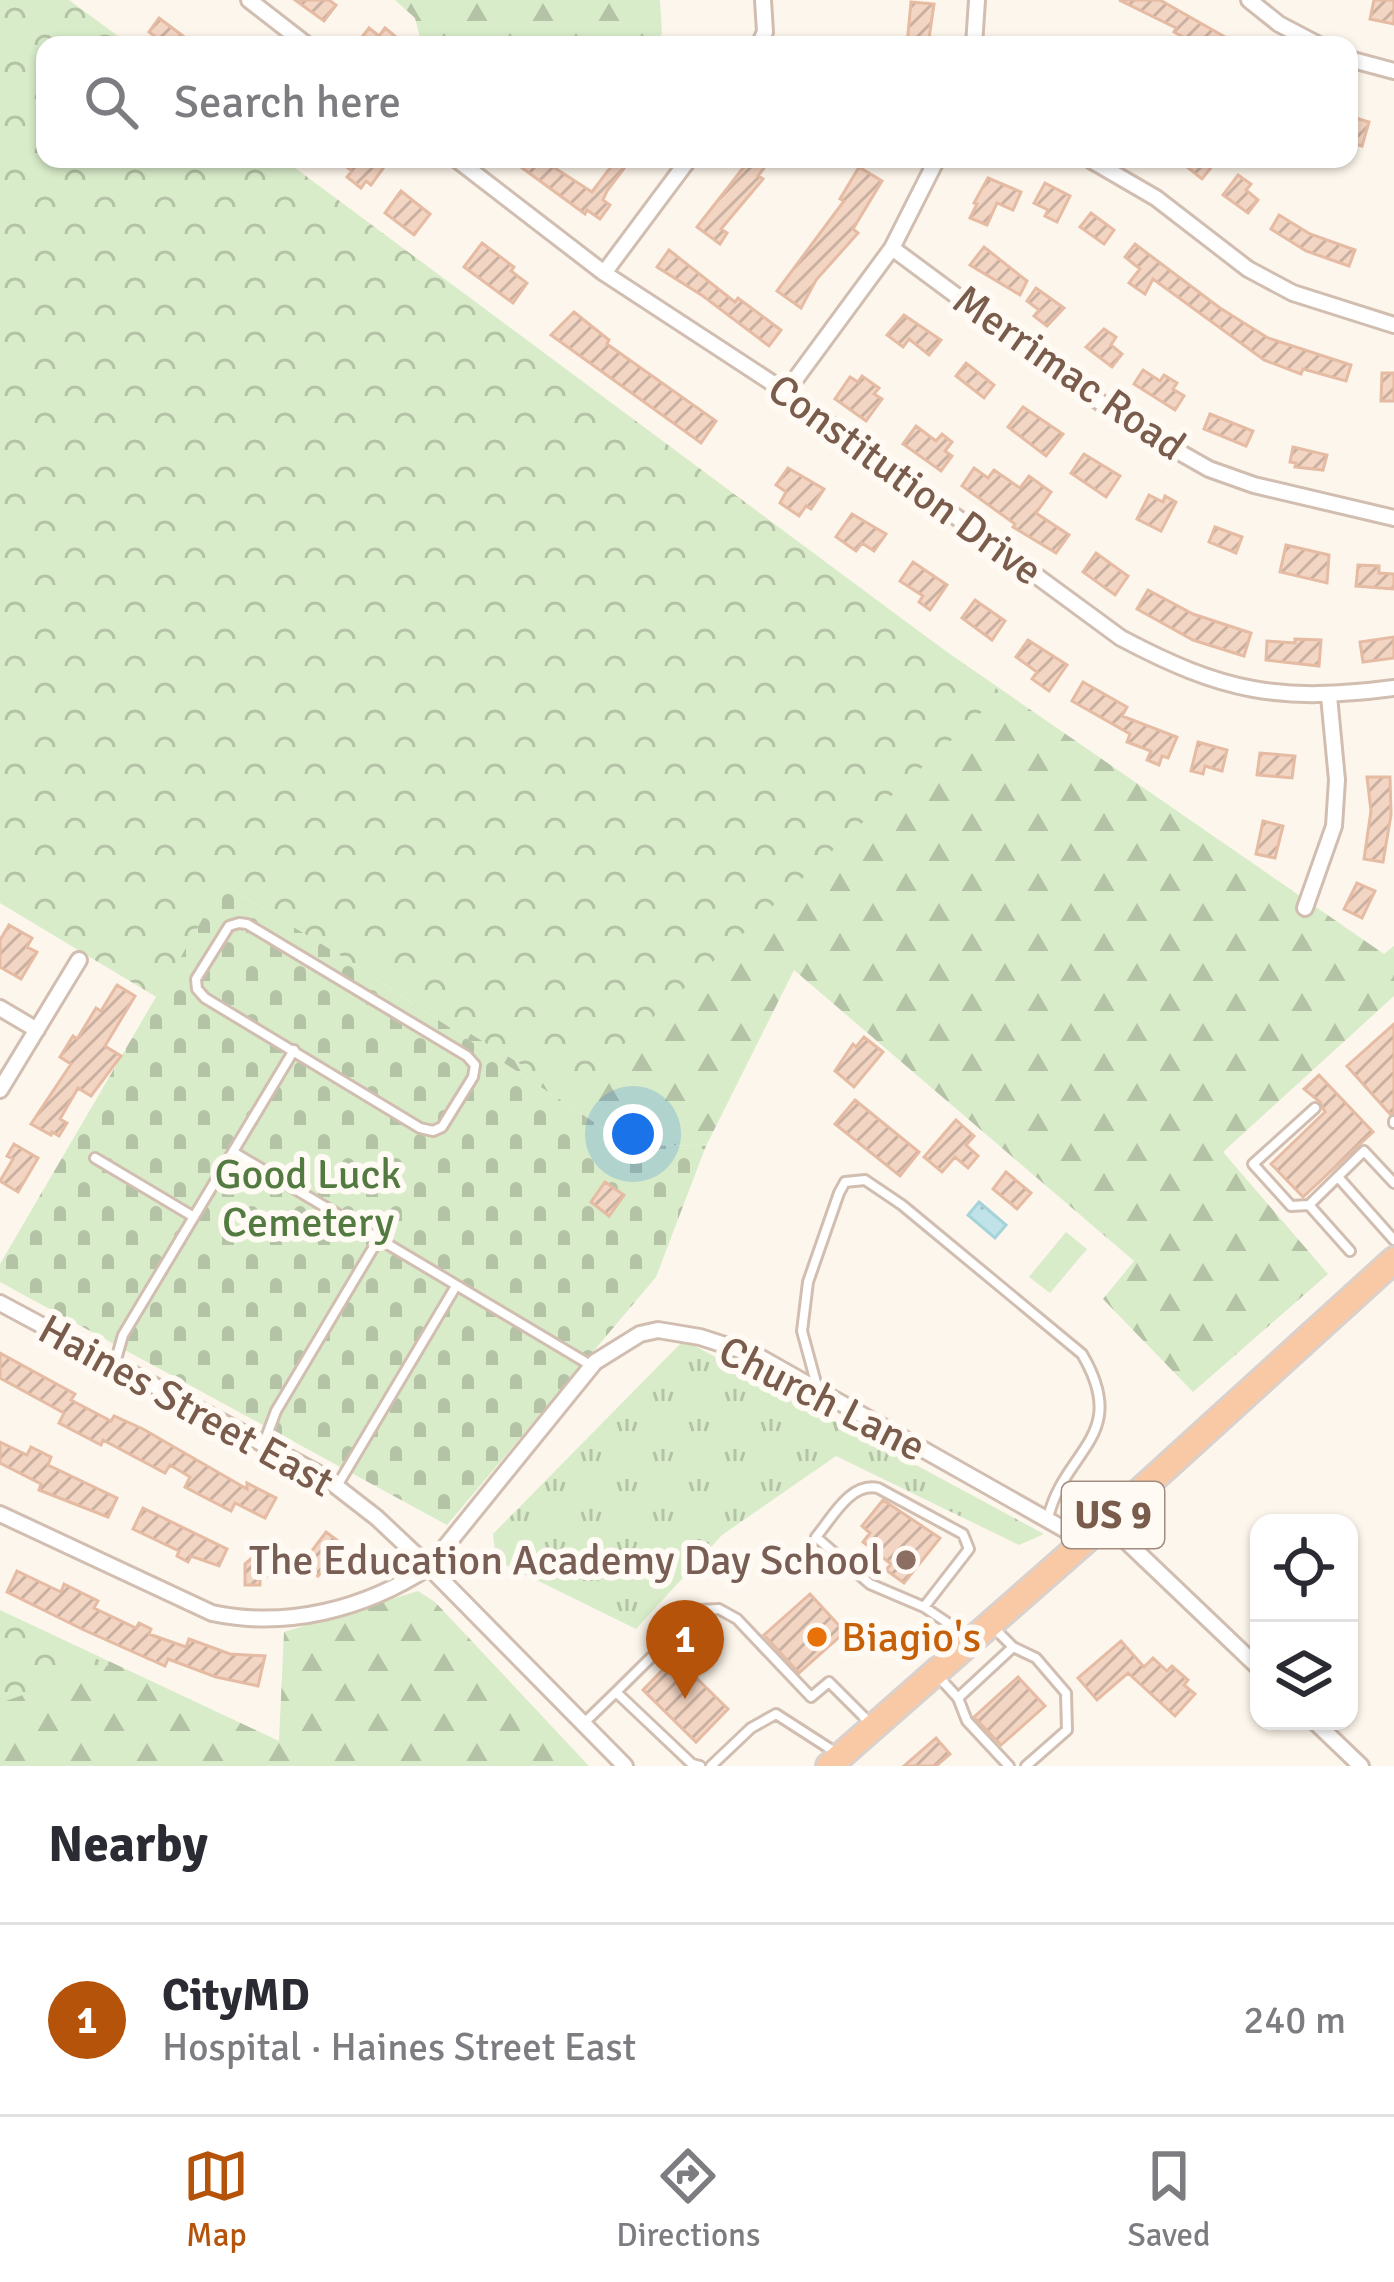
<!DOCTYPE html>
<meta charset="utf-8">
<style>
:root{--surface:#fff;--page:#f7f7f7;--text:#2b2b33;--muted:#7c7c81;--line:#e1e1e2;--accent:#b45309}
body{margin:0;font-family:Signika,sans-serif;background:var(--page);color:var(--text)}
.controls{position:absolute;right:36px;bottom:36px;display:grid;overflow:hidden;border-radius:24px;box-shadow:0 3px 9px #0004}
.controls button{width:108px;height:108px;display:grid;place-items:center;padding:0;border:0;border-bottom:3px solid var(--line);background:var(--surface);color:var(--text);font:60px sans-serif}
.you{position:absolute;left:633px;top:1134px;width:42px;height:42px;margin:-30px;border:9px solid #fff;border-radius:50%;background:#1a73e8;box-shadow:0 0 0 18px #1a73e833}
.badge{display:grid;place-items:center;width:78px;height:78px;border-radius:50%;background:var(--accent);color:#fff;font-size:39px;font-weight:700}
.pin{position:absolute;translate:-50% -99px;filter:drop-shadow(0 3px 6px #0008)}
.pin::after{content:'';position:absolute;top:63px;width:42px;height:36px;background:inherit;clip-path:polygon(0 0,100% 0,50% 100%)}
.list{margin:0;padding:0;list-style:none}
h2{display:flex;justify-content:space-between;align-items:center;height:156px;margin:0;padding:0 48px;font-size:51px}
h2 small{font-size:39px;font-weight:400;color:var(--muted)}
.list li{display:grid;grid-template-columns:78px 1fr auto;gap:36px;align-items:center;box-sizing:border-box;height:192px;padding:0 48px;border-top:3px solid var(--line)}
.list b{display:block;font-size:45px;white-space:nowrap}
.list p{margin:0;font-size:39px;white-space:nowrap;color:var(--muted)}
.list em{font-size:39px;font-style:normal;color:var(--muted)}
.icon{flex:none;width:66px;height:66px;fill:none;stroke:currentColor;stroke-width:2;stroke-linecap:round;stroke-linejoin:round}
.map{position:relative;flex:none;width:1394px;height:1766px;overflow:hidden}
.search{position:absolute;background:var(--surface);box-shadow:0 3px 9px #0004;left:36px;right:36px;top:36px;height:132px;display:flex;align-items:center;gap:30px;box-sizing:border-box;padding:0 42px;border-radius:24px;color:var(--muted);font-size:45px}
.sheet{height:348px;background:var(--surface)}
nav{display:flex;justify-content:space-around;align-items:center;box-sizing:border-box;height:168px;border-top:3px solid var(--line);background:var(--surface);font-size:33px;color:var(--muted)}
nav a{display:grid;justify-items:center;gap:6px}
nav .on{color:var(--accent)}
.map>svg:first-child{display:block}
.grass{fill:url(#grass-tufts)}
.forest{fill:url(#forest-firs)}
.cemetery{fill:url(#cemetery-stones)}
.park{fill:url(#park-crowns)}
.pitch{fill:#d8ecc9}
.water{fill:url(#water-ripples);stroke:#a5d3da;stroke-width:3}
.building{fill:url(#building-hatch);stroke:#e6bba3;stroke-width:3}
.lines{fill:none;stroke-linecap:round;stroke-linejoin:round}
.service-casing{stroke:#d1beb0;stroke-width:14}
.minor-casing{stroke:#d1beb0;stroke-width:20}
.trunk-casing{stroke:#dad1cd;stroke-width:30}
.service{stroke:#fff;stroke-width:8}
.minor{stroke:#fff;stroke-width:14}
.trunk{stroke:#f9c8a4;stroke-width:24}
.education-dot{fill:#8d6e63;stroke:#fffaf3;stroke-width:4.5}
.food-dot{fill:#e8710a;stroke:#fffaf3;stroke-width:4.5}
.labels{text-anchor:middle;dominant-baseline:central;stroke-width:12;stroke-linejoin:round;paint-order:stroke}
.shield{fill:#fffaf3;stroke:#a28b7f;stroke-width:3}
.shield-label{font-size:39px;font-weight:bold;fill:#7a5c4d}
.street-label{font-size:42px;fill:#7a5c4d;stroke:#fffaf3}
.park-label{font-size:42px;fill:#537a41;stroke:#fffaf3}
.education-label{font-size:42px;fill:#785e54;stroke:#fffaf3;text-anchor:end}
.food-label{font-size:42px;fill:#c56008;stroke:#fffaf3;text-anchor:start}
</style>
<div class="map">
<svg width="1394" height="1766" viewBox="0 0 1394 1766">
<defs>
<pattern id="grass-tufts" width="24" height="20" patternUnits="userSpaceOnUse" patternTransform="scale(3)"><rect width="24" height="20" fill="#d8ecc9"/><path d="M3 7l-1-3M5 7V3M7 7l1-3M15 17l-1-3M17 17v-4M19 17l1-3" fill="none" stroke="#b4c2a5"/></pattern>
<pattern id="forest-firs" width="22" height="20" patternUnits="userSpaceOnUse" patternTransform="scale(3)"><rect width="22" height="20" fill="#d8ecc9"/><path d="M5 1l3.5 6h-7zM16 11l3.5 6h-7z" fill="#b4c2a5"/></pattern>
<pattern id="cemetery-stones" width="16" height="16" patternUnits="userSpaceOnUse" patternTransform="scale(3)"><rect width="16" height="16" fill="#d8ecc9"/><path d="M2 7V4a2 2 0 0 1 4 0v3zM10 15v-3a2 2 0 0 1 4 0v3z" fill="#b4c2a5"/></pattern>
<pattern id="park-crowns" width="20" height="18" patternUnits="userSpaceOnUse" patternTransform="scale(3)"><rect width="20" height="18" fill="#d8ecc9"/><path d="M2 6a3 3 0 1 1 6 0M12 15a3 3 0 1 1 6 0" fill="none" stroke="#b4c2a5"/></pattern>
<pattern id="water-ripples" width="26" height="14" patternUnits="userSpaceOnUse" patternTransform="scale(3)"><rect width="26" height="14" fill="#bfe3e8"/><path d="M2 4q2-2 4 0t4 0M15 11q2-2 4 0t4 0" fill="none" stroke="#a0bbbe"/></pattern>
<pattern id="building-hatch" width="6" height="6" patternUnits="userSpaceOnUse" patternTransform="scale(3)"><rect width="6" height="6" fill="#f3d5c3"/><path d="M-1 1l2-2M0 6l6-6M5 7l2-2" fill="none" stroke="#cab0a1"/></pattern>
</defs>
<rect width="100%" height="100%" fill="#fdf6ec"/>
<path class="grass" d="M684,1340L1044,1534L1019,1545L836,1456L722,1535L636,1629L496,1560L493,1534Z"/>
<path class="forest" d="M395,0H660L662,33L656,45H422L415,18Z
M507,348L1384,954L1394,946V996L1223,1152L1328,1274L1193,1392L1103,1299L1134,1261L794,970L706,1146L629,1145L327,947L402,929Z
M418,1591L435,1602L589,1766H0V1610L279,1741L284,1632Z"/>
<path class="cemetery" d="M222,884L327,947L629,1145L706,1146L656,1277L447,1525L0,1282V1264Z"/>
<path class="park" d="M0,0H69L130,45H45V159H283L1002,693L570,1094L222,884L158,998L0,903Z
M0,1612L109,1665L0,1703Z"/>
<path class="pitch" d="M1066,1232L1087,1249L1050,1293L1029,1277Z"/>
<path class="water" d="M979,1202L1006,1225L995,1238L968,1215Z"/>
<path class="building" d="M295,0H329L336,5L324,21Z
M1119,0H1160L1239,45H1197L1174,32L1176,28Z
M1374,0H1394V24L1370,19Z
M911,2L934,4L928,45H907Z
M159,18L195,45H166L149,32Z
M369,28L379,36L385,28L395,36L392,45H356Z
M1349,116L1369,122L1362,146L1349,142Z
M336,159H373L384,167L371,185L366,181L361,188L347,177L352,171Z
M510,159H541L592,192L610,168L598,159H631L607,191L603,200L610,205L600,219L587,210L585,214Z
M750,159L764,168L758,176L763,179L721,229L727,233L720,244L697,227Z
M1177,159H1205L1213,165L1202,179Z
M859,167L882,181L853,229L858,233L816,280L801,308L777,291L844,201L840,199Z
M1238,175L1251,184L1246,190L1258,200L1248,213L1223,195Z
M988,178L1021,192L1013,210L997,203L987,225L970,218L977,204L974,203Z
M1045,183L1070,196L1057,222L1045,216L1048,210L1034,203Z
M401,191L430,214L414,235L385,213Z
M1091,213L1114,230L1104,244L1080,227Z
M1279,215L1310,234L1355,250L1349,266L1306,251L1271,229Z
M482,243L514,267L511,271L527,283L513,303L464,267Z
M1135,244L1220,308L1268,338L1351,365L1346,381L1303,369L1301,374L1264,360L1153,279L1145,294L1129,283L1140,269L1125,257Z
M984,247L1027,281L1020,295L970,265Z
M669,250L735,302L738,298L781,330L769,346L703,296L657,267Z
M1036,288L1064,308L1047,326L1034,316L1039,310L1027,301Z
M574,312L609,340L607,344L716,421L701,443L551,335Z
M904,315L941,340L929,355L909,339L903,347L887,335Z
M1104,329L1116,337L1111,345L1122,354L1112,367L1086,347Z
M966,363L994,385L984,398L956,376Z
M1143,370L1160,381L1164,375L1177,383L1173,389L1184,396L1175,410L1134,384Z
M1382,373H1394V401H1381Z
M862,376L879,388L874,394L882,399L866,421L835,399L850,377L858,382Z
M1023,407L1063,434L1046,456L1008,427Z
M1210,414L1253,431L1246,446L1204,429Z
M916,426L936,441L942,434L952,442L945,451L952,456L941,471L903,444Z
M1293,447L1327,455L1323,470L1295,467L1296,463L1290,462Z
M1084,454L1120,476L1106,497L1071,473Z
M788,468L824,489L811,509L806,506L799,516L780,503L786,492L776,485Z
M974,468L988,478L994,470L1020,488L1029,476L1051,492L1036,513L1069,535L1056,553L1013,527L1015,524L962,486Z
M1149,495L1163,502L1165,496L1176,502L1161,531L1137,519Z
M852,514L886,534L874,551L862,543L856,551L836,537Z
M1215,527L1242,537L1236,553L1209,542Z
M1286,545L1329,555L1327,583L1280,572Z
M1096,553L1128,576L1115,595L1083,572Z
M913,562L947,585L930,610L919,602L923,596L900,581Z
M1358,565L1379,566V573L1394,574V589L1356,586Z
M1148,590L1193,614L1251,633L1244,656L1193,640L1137,609Z
M975,600L1005,621L992,640L962,618Z
M1394,637V658L1363,662L1360,642Z
M1295,639L1321,640L1319,666L1266,660L1267,641L1295,643Z
M1028,640L1067,665L1049,691L1032,679L1037,672L1016,657Z
M1083,682L1127,707L1122,716L1177,737L1168,758L1162,756L1159,765L1147,760L1151,751L1127,742L1130,734L1072,701Z
M1198,742L1227,750L1222,771L1205,766L1203,774L1191,771Z
M1260,753L1295,756L1292,778L1257,775Z
M1367,777H1390L1391,815L1383,862L1364,859L1371,811Z
M1263,821L1283,826L1275,858L1256,854Z
M1357,883L1375,891L1362,918L1344,909Z
M9,925L32,938L27,947L37,952L21,979L0,967V940Z
M117,985L135,996L105,1046L121,1056L91,1096L78,1088L60,1119L67,1123L59,1136L52,1132L51,1135L31,1124L71,1064L60,1057L73,1036L77,1039L96,1008L101,1011Z
M1394,1024V1113L1390,1114L1347,1066Z
M864,1037L883,1052L854,1087L835,1071L853,1044L856,1047Z
M1319,1075L1373,1132L1303,1197L1271,1164L1325,1112L1320,1102L1304,1089Z
M855,1100L919,1152L900,1176L835,1124Z
M956,1120L974,1136L966,1145L978,1156L968,1168L955,1157L942,1172L924,1157Z
M14,1144L38,1158L18,1192L0,1181L13,1159L7,1156Z
M1006,1172L1031,1193L1017,1209L993,1189Z
M605,1182L624,1195L609,1216L591,1202Z
M0,1353L75,1394L71,1400L111,1421L114,1416L143,1429L247,1489V1483L276,1498L265,1518L235,1503L231,1511L185,1487L190,1477L170,1465L165,1473L103,1440L101,1445L59,1423L64,1413L0,1378Z
M0,1442L27,1455L31,1447L51,1457L48,1465L117,1498L108,1517L39,1490L41,1484L0,1463Z
M883,1500L940,1538L904,1583L886,1570L891,1564L863,1542L870,1533L862,1526Z
M143,1508L227,1549L219,1566L191,1556L188,1562L177,1556L179,1551L133,1529Z
M326,1532L341,1543L318,1576L302,1564Z
M259,1552L284,1553L283,1576H260V1585H245V1564Z
M17,1571L61,1592L64,1584L98,1601L94,1608L136,1628L139,1623L151,1629L149,1634L186,1647L189,1639L230,1654L265,1656L258,1686L216,1677L168,1659L165,1666L84,1630L7,1592Z
M810,1594L845,1632L799,1673L764,1635Z
M1121,1641L1144,1667L1153,1658L1167,1671L1172,1666L1188,1680L1184,1685L1195,1694L1175,1716L1128,1673L1097,1700L1078,1678Z
M675,1657L728,1709L696,1742L643,1690Z
M1018,1677L1045,1706L1001,1745L974,1717Z
M936,1738L950,1754L936,1766H904Z"/>
<g class="lines">
<defs>
<path id="service" d="M239,923L247,924L467,1056L475,1065L473,1077L442,1127L433,1131L420,1128L205,998L197,989L196,979L229,926Z
M1315,1108L1253,1164L1291,1206L1309,1205L1364,1151L1394,1183
M1394,1121V1123
M233,1152L592,1366
M95,1158L194,1217
M1338,1177L1394,1240
M1309,1205L1350,1251
M115,1363L123,1335L294,1050
M818,1390L802,1331L808,1282L839,1193L845,1182L865,1180L902,1205L1082,1354C1131,1437 1064,1449 1048,1518
M264,1443L276,1411L379,1238
M337,1486L456,1286
M924,1607L969,1549L963,1534L878,1488C850,1482 832,1518 816,1537L870,1584L924,1607L967,1636
M994,1628L1013,1647L1036,1658L1066,1693L1067,1730L1026,1766
M937,1675L958,1698L967,1721L1009,1766
M616,1692L699,1610L719,1609L737,1619L811,1697L829,1682L871,1724
M958,1698L1013,1647
M583,1724L616,1692L692,1764L700,1766
M711,1766L751,1728L776,1714L835,1752"/>
<path id="minor" d="M249,0L307,45
M1249,0L1279,24L1319,45
M759,45L765,32L763,0
M974,45L977,0
M1349,59L1394,71
M456,159L604,273L786,392L1121,638C1223,692 1279,703 1394,688
M1089,159L1156,198L1248,269L1293,293L1394,325
M892,248L1128,423L1209,469L1254,485L1394,518
M604,273L689,159
M786,392L892,248L937,159
M1305,908L1334,826L1337,780L1329,696
M0,1008L37,1030
M0,1090L79,960
M0,1303L323,1476L377,1518L429,1567L625,1766
M0,1514L212,1613C287,1629 365,1609 429,1567L595,1362L640,1334L658,1330L700,1337L756,1355L1085,1541
M1106,1522L1259,1668
M1314,1721L1361,1766"/>
<path id="trunk" d="M829,1766L1085,1541L1394,1260"/>
</defs>
<use href="#service" class="service-casing"/>
<use href="#minor" class="minor-casing"/>
<use href="#trunk" class="trunk-casing"/>
<use href="#service" class="service"/>
<use href="#minor" class="minor"/>
<use href="#trunk" class="trunk"/>
</g>
<circle class="education-dot" cx="906" cy="1560" r="12"/>
<circle class="food-dot" cx="817" cy="1637" r="12"/>
<g class="labels">
<rect class="shield" x="1062" y="1482" width="102" height="66" rx="9"/>
<g class="shield-label">
<text x="1113" y="1515">US 9</text>
</g>
<g class="street-label">
<text transform="translate(1069 373) rotate(35)">Merrimac Road</text>
<text transform="translate(905 480) rotate(36)">Constitution Drive</text>
<text transform="translate(822 1399) rotate(27)">Church Lane</text>
<text transform="translate(186 1406) rotate(29)">Haines Street East</text>
</g>
<g class="park-label">
<text x="308" y="1174">Good Luck<tspan x="308" dy="48">Cemetery</tspan></text>
</g>
<g class="education-label">
<text x="882" y="1560">The Education Academy Day School</text>
</g>
<g class="food-label">
<text x="841" y="1637">Biagio's</text>
</g>
</g>
</svg>
<div class="controls">
<button><svg class="icon" aria-label="locate" viewBox="0 0 24 24"><circle cx="12" cy="12" r="6"/><path d="M12 2v4M12 18v4M2 12h4M18 12h4"/></svg></button>
<button><svg class="icon" aria-label="layers" viewBox="0 0 24 24"><path d="M12 4l9 5-9 5-9-5zM3 14l9 5 9-5"/></svg></button>
</div>
<div class="you"></div>
<div class="pin badge" style="left:685px;top:1699px">1</div>
<div class="search"><svg class="icon" aria-label="search" viewBox="0 0 24 24"><circle cx="10" cy="10" r="6"/><path d="M15 15l6 6"/></svg>Search here</div>
</div>
<section class="sheet">
<h2>Nearby<small></small></h2>
<ul class="list">
<li><span class="badge">1</span><div><b>CityMD</b><p>Hospital · Haines Street East</p></div><em>240 m</em></li>
</ul>
</section>
<nav>
<a class="on"><svg class="icon" aria-label="map" viewBox="0 0 24 24"><path d="M3 6l6-2 6 2 6-2v14l-6 2-6-2-6 2zM9 4v14M15 6v14"/></svg>Map</a>
<a><svg class="icon" aria-label="directions" viewBox="0 0 24 24"><path d="M12 3l9 9-9 9-9-9zM9 14v-3h6M13 9l2 2-2 2"/></svg>Directions</a>
<a><svg class="icon" aria-label="saved" viewBox="0 0 24 24"><path d="M7 4h10v16l-5-4-5 4z"/></svg>Saved</a>
</nav>
